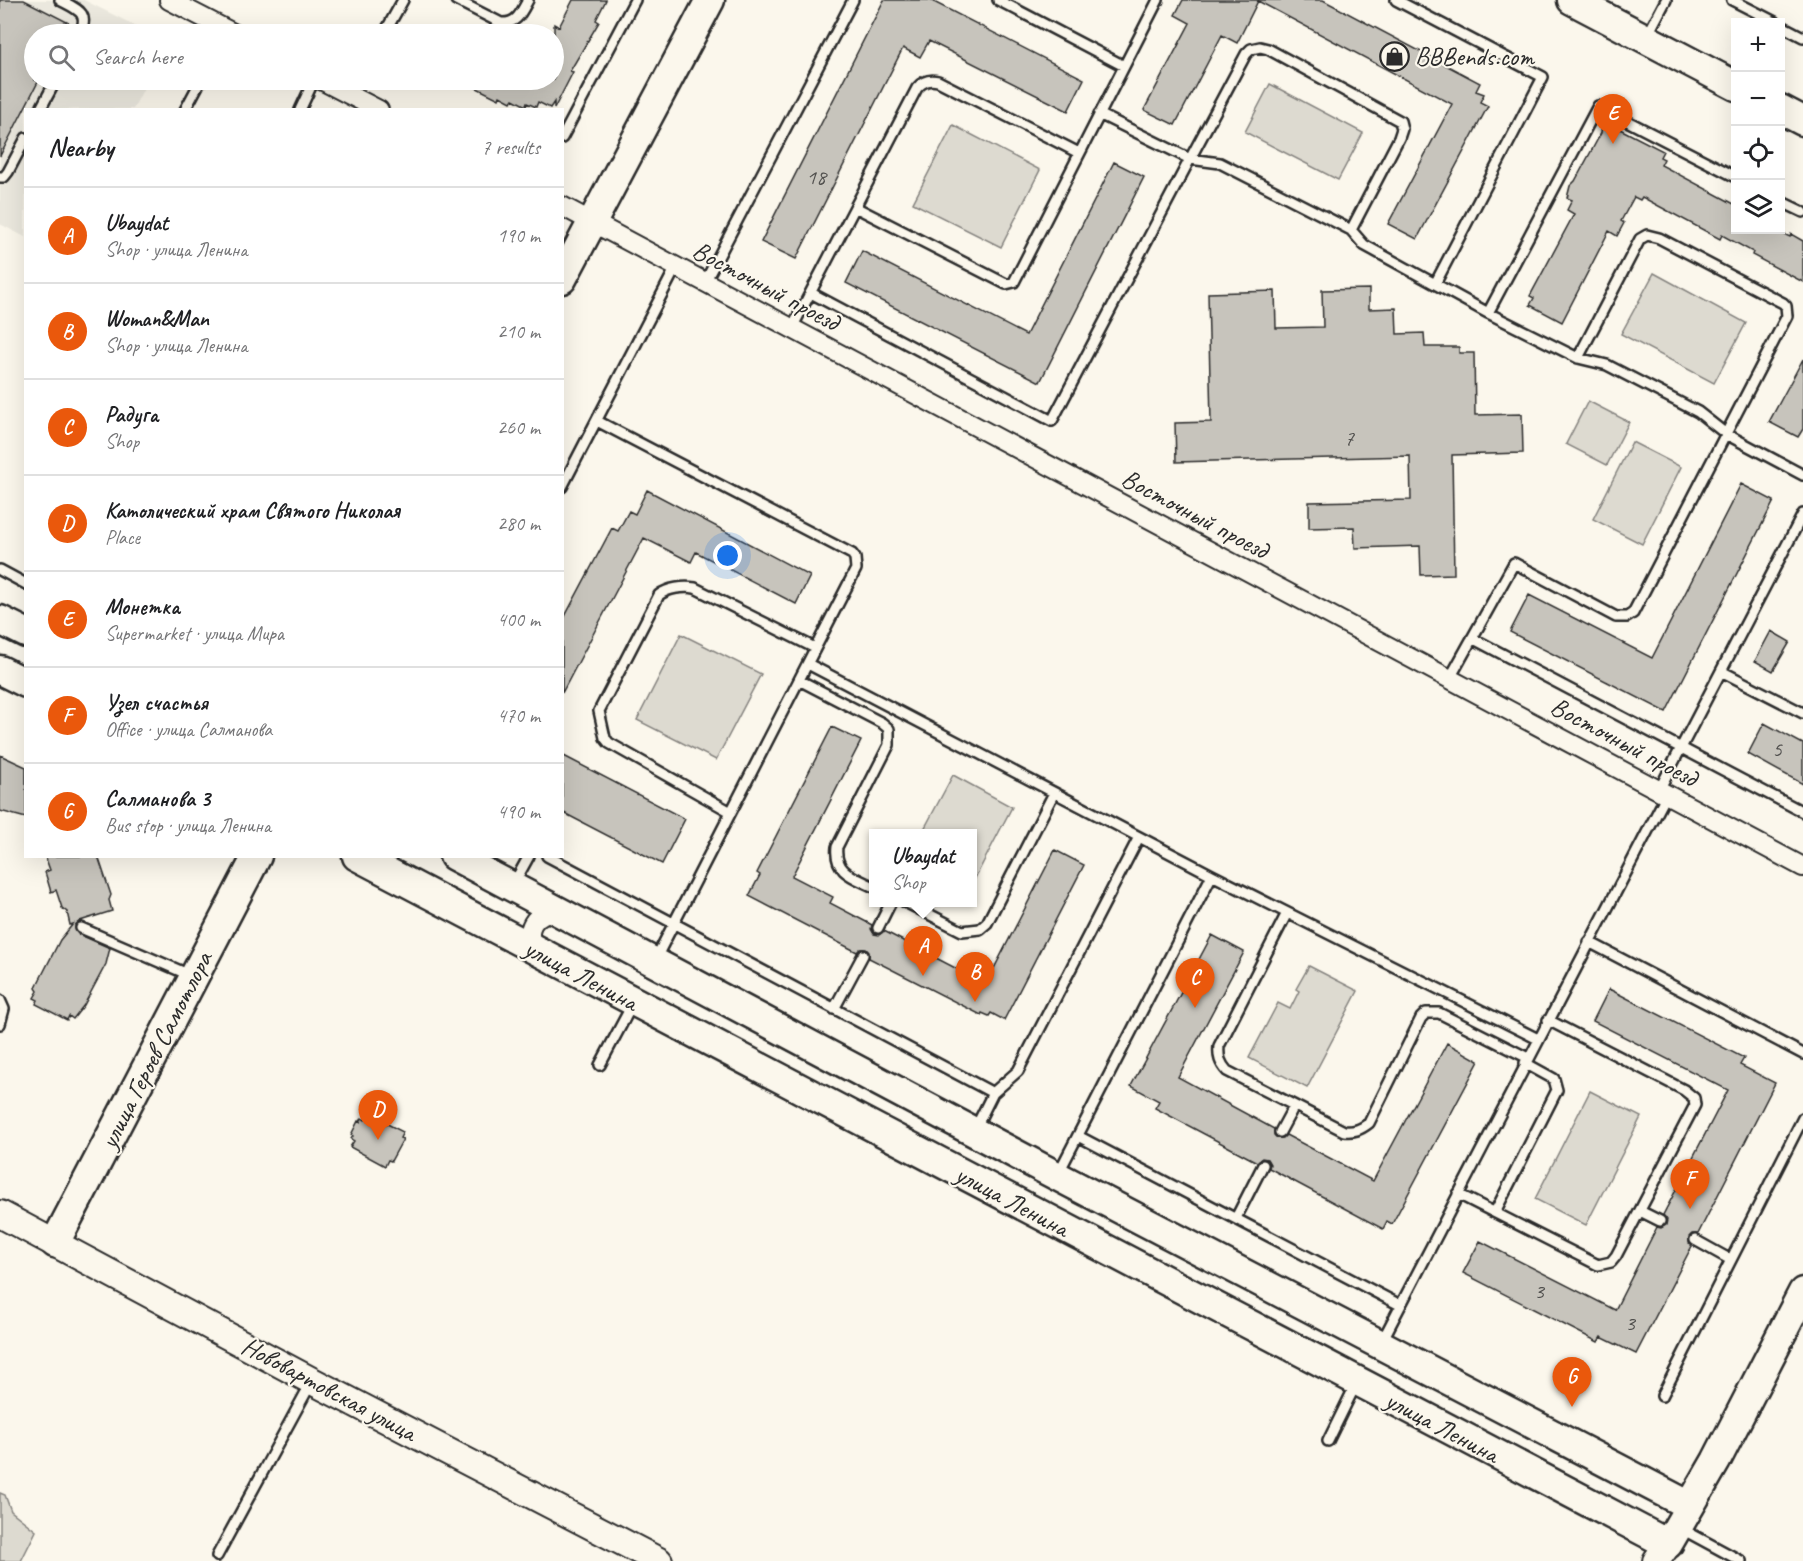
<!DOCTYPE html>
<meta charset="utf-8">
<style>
:root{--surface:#fff;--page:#f2f2f2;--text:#202124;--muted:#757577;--line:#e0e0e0;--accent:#ea580c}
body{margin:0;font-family:Caveat,sans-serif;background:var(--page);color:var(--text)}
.controls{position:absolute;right:18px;top:18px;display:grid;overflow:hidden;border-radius:0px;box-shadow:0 6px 24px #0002}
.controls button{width:54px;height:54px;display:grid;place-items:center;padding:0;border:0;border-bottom:2px solid var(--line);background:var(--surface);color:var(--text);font:30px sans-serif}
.you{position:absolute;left:728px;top:556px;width:21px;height:21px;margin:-15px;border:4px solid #fff;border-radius:50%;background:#1a73e8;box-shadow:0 0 0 9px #1a73e833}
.badge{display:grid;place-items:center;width:39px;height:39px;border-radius:50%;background:var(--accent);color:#fff;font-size:20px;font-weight:700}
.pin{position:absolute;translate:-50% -50px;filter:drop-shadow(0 2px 3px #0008)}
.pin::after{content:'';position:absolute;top:32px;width:21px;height:18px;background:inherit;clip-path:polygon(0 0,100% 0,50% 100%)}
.popup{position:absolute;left:869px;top:829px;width:108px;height:78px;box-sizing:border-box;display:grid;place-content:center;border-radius:0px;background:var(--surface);filter:drop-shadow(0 2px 4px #0005);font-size:20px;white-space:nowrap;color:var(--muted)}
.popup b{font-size:22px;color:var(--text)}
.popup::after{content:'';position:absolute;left:50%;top:100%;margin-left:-12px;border:12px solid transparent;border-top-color:var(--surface)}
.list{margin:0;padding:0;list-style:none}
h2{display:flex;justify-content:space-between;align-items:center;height:78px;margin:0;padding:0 24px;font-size:26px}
h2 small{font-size:20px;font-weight:400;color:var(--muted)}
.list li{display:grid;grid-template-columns:39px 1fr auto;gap:18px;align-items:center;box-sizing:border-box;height:96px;padding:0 24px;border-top:2px solid var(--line)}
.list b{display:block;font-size:22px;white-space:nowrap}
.list p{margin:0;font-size:20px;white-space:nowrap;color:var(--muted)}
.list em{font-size:20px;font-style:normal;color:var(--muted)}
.icon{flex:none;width:33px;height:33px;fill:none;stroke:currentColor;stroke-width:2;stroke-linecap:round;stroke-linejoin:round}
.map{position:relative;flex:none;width:1803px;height:1561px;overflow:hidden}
.search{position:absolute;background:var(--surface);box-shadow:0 6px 24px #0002;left:24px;top:24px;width:540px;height:66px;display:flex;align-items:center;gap:15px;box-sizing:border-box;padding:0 21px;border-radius:33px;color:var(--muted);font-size:22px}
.panel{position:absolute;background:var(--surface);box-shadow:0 6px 24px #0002;left:24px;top:108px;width:540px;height:750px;border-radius:0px}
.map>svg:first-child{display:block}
.built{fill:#ebe8de}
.green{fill:#dddad0;stroke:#84827e;stroke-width:1.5}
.building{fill:#c7c4bc;stroke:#2b2b2b;stroke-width:1.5}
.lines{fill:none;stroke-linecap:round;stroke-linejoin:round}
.lane-casing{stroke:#2b2b2b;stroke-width:14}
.street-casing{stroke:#2b2b2b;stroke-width:22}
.secondary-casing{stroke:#2b2b2b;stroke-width:30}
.primary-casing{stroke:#2b2b2b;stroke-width:33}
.lane{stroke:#fbf7ec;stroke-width:9}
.street{stroke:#fbf7ec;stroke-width:18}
.secondary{stroke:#fbf7ec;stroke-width:26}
.primary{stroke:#fbf7ec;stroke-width:28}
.labels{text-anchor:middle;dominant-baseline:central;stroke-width:4.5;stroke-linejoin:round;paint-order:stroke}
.number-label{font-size:22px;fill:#52514f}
.poi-label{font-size:26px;fill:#2b2b2b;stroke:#fbf7ec;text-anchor:start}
.street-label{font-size:26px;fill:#2b2b2b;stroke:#fbf7ec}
</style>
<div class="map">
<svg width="1803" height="1561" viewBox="0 0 1803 1561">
<rect width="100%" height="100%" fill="#fbf7ec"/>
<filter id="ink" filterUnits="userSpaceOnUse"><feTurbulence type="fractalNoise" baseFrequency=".0167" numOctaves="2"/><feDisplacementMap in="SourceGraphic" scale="12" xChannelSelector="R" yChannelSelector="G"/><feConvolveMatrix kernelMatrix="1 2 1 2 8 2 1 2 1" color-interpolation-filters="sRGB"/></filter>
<g filter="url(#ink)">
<path class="built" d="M0,0H84L152,34H34V80H148L133,109L26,110L25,237L0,224Z"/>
<path class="green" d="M1270,84L1363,133L1338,180L1245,132Z
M953,125L1040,170L1001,247L913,203Z
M1654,273L1746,323L1714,383L1621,334Z
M1588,401L1629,422L1607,465L1566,444Z
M1632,442L1681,467L1642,544L1593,519Z
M681,634L761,674L716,760L637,720Z
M953,775L1012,807L973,882L972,834L922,833Z
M1309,966L1358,991L1307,1088L1249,1058L1278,1003L1290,1009L1299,991L1296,989Z
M1590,1091L1641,1117L1586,1225L1535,1199Z
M0,1493L5,1495L11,1511L36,1531L21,1561H0Z"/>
<path class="building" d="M0,0H24L69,23L63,34H34V80H39L0,156Z
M573,0H606L596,20L599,22L570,71L573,72L554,109V102L550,108L538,102L536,107L527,103L526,106L513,99L511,102L500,96L499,99L461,80H554V24L559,27Z
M884,0H930L1084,79L1068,111L929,41L920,57L903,48L796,259L761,242Z
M1183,0H1323L1480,83L1476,91L1484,94L1480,102L1488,106L1417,239L1388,224L1452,104L1258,1L1237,43L1222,35L1175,125L1144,110L1190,23L1175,15Z
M1607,122L1612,123L1618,128L1663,151L1660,157L1664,159L1661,165L1736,205V230H1775L1790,237L1791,234L1803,241V282L1752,255L1753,252L1722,235L1720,239L1642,197L1640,200L1634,197L1621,221L1624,223L1617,236L1609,231L1562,322L1530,305L1534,298L1530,296L1574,214L1567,210L1572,200L1567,198L1570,186L1575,181L1601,133L1602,124Z
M1114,162L1144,177L1040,382L846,283L862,251L1026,335Z
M1369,289V309L1396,308L1397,334L1424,333L1425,347H1459V353H1474L1475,415L1522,414L1523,453L1452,455L1454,574L1421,575L1420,546L1355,548L1354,527L1309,528V502L1411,500L1410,456L1176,462L1175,423L1211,422L1208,293L1275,291L1276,328L1323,327L1322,290Z
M1803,359V429L1798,437L1769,422Z
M1741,484L1774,501L1666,712L1510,632L1529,595L1652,658Z
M647,490L810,576L796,604L696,552L691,562L644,538L562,693V622L612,528L618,531L629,511L635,514Z
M1771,631L1790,642L1773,671L1755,661Z
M1764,723L1803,744V784L1748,754Z
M832,727L861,741L792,876L833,897L830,903L872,925L871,929L874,934L879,935L884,931L986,984L1055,850L1084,865L1004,1020L991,1013L989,1016L982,1013L981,1015L869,958V952L866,949H860L857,952L749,896L760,875L757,873Z
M0,755L26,767V818L0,811Z
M562,755L685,819L662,864L562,812Z
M45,856H98L111,895L109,900L112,911L80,921L75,926L78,934L110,948L106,964L84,1005L73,1019L69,1016L67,1020L36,1004L38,1000L34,998L38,991L36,988L37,985L60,940L73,924L70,925L67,912L62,908L56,890L51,892L45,872L50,870Z
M1212,935L1244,952L1178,1077L1274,1129V1135L1277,1138H1283L1286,1135L1373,1181L1447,1043L1479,1061L1392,1224L1387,1221L1383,1229L1269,1168L1270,1164L1267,1159L1262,1158L1257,1162L1155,1108L1159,1101L1131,1086Z
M1609,989L1744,1058L1740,1065L1775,1083L1698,1234H1692L1689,1237V1243L1692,1246L1636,1354L1601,1337L1598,1342L1463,1273L1480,1241L1615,1310L1657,1227L1661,1228L1666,1225L1667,1220L1663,1215L1728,1090L1593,1021Z
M368,1114L403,1132L400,1138L403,1139L391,1161L388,1160L385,1166L350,1147L354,1141L351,1139L353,1136L351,1135L358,1121L360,1122L362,1118L365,1120Z"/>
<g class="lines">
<defs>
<path id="lane" d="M60,0C77,9 91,13 79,34
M456,0L501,23C517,24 521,13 528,0
M998,0L1124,66
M1396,0L1543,77L1435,284
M1732,0L1775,22
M1780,25L1803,37
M384,34L403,0
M1647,36L1666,0
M1260,47L1268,49L1400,121L1402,129L1399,138L1351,230L1220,163L1190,159L1246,54L1251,49Z
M351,95L359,80
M40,110L56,80
M185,110L201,80
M300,110L314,80
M562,138L635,0
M0,177H4L8,172L26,138
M1780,201L1803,212
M855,207L1006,284L1014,282L1158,0
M1351,230L1364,245L1488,313L1578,358L1607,365L1698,412L1726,434L1803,475
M705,282L853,0
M811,293L1052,421L1190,159L1099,114
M1488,313L1598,106L1736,177
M792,328L917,88C923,81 929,79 938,81L1079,153
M597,421L852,554L855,558L856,569L656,958
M562,487L676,267
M0,570L26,584
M1472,638L1803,812
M808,664L1212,875L1538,1039
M1721,671L1803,713
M1450,678L1514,563L1616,617H1627L1633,613L1787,316L1786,306L1783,303L1659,238L1647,235L1640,239L1578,358
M799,680L882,723L889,729V745L837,847C834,873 854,877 874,887
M1659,790L1803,514
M731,812L609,743L605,738L599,711L659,595C668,588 684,586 695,588L815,648
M547,856L993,1093
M513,885L529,856
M905,902L962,931L980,929L987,923L1054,793
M1287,913L1219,1046C1218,1057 1220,1063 1227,1071L1344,1131C1354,1132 1360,1130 1369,1123L1421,1018L1426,1013H1439L1528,1058
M81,928L192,976
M878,928L891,902
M1589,942L1803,1054
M0,1000L4,1009L0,1024
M834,1009L863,955
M600,1065L632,1005
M975,1129L993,1093L1018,1071L1139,837
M1280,1132L1294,1106
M1078,1136L1400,1305
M1058,1174L1212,875
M1458,1194L1598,1265L1611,1262L1616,1256L1695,1105L1694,1098L1684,1090L1548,1020
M1640,1211L1660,1221
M1495,1212L1557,1090L1554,1079L1525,1063
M1236,1218L1263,1165
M1695,1240L1731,1260
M1381,1343L1667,794
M1662,1396L1803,1118
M1328,1441L1356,1384
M1680,1528L1741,1561
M217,1556L311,1383"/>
<path id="street" d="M169,0L235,34
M321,80L379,110
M562,206L1803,867
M536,951C522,930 534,912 558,911"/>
<path id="secondary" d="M0,1214L312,1381L659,1561
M1656,1561L1668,1544"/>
<path id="primary" d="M1572,0L1736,86
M1780,109L1803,121
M562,279L710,0
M0,620L26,633
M0,670L26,683
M357,856L1668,1544L1716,1461L1803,1292
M454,856L1057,1176L1690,1506
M55,1243L257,856"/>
</defs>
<use href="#lane" class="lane-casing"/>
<use href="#street" class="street-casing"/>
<use href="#secondary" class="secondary-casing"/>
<use href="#primary" class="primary-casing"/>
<use href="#lane" class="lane"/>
<use href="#street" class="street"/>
<use href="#secondary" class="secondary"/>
<use href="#primary" class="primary"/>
</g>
</g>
<defs>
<symbol id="shop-ring" viewBox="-11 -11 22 22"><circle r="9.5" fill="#fbf7ec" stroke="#2b2b2b" stroke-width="1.5"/><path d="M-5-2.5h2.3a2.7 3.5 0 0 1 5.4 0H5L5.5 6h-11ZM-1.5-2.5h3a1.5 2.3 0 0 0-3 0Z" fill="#2b2b2b"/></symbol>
</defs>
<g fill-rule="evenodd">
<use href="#shop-ring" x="1378" y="40" width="33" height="33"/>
</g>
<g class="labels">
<g class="number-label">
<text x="816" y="177">18</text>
<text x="1349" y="438">7</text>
<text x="1777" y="749">5</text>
<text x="1539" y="1291">3</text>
<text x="1630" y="1323">3</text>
</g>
<g class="poi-label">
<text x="1415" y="56">BBBends.com</text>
</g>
<g class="street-label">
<text transform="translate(766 286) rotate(28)">Восточный проезд</text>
<text transform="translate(1195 514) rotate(28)">Восточный проезд</text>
<text transform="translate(1624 742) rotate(28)">Восточный проезд</text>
<text transform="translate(581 975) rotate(28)">улица Ленина</text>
<text transform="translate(156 1050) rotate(-63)">улица Героев Самотлора</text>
<text transform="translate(1012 1201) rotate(28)">улица Ленина</text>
<text transform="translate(329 1389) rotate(28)">Нововартовская улица</text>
<text transform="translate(1442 1427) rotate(28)">улица Ленина</text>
</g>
</g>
</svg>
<div class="controls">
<button>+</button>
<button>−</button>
<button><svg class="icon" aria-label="locate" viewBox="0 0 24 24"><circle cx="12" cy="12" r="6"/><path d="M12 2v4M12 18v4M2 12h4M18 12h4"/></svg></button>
<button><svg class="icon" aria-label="layers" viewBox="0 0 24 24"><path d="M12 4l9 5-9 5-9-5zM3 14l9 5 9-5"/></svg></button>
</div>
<div class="you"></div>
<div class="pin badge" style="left:923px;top:976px">A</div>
<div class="popup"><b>Ubaydat</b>Shop</div>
<div class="pin badge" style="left:975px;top:1002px">B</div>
<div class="pin badge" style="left:1195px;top:1008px">C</div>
<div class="pin badge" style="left:378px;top:1140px">D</div>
<div class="pin badge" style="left:1613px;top:144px">E</div>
<div class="pin badge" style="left:1690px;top:1209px">F</div>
<div class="pin badge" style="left:1572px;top:1407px">G</div>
<div class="search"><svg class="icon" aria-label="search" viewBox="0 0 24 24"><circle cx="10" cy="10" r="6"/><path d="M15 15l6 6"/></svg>Search here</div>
<section class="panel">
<h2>Nearby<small>7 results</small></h2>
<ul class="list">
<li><span class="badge">A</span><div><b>Ubaydat</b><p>Shop · улица Ленина</p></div><em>190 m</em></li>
<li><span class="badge">B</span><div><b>Woman&amp;Man</b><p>Shop · улица Ленина</p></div><em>210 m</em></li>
<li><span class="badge">C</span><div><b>Радуга</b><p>Shop</p></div><em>260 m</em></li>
<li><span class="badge">D</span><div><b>Католический храм Святого Николая</b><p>Place</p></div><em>280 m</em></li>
<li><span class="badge">E</span><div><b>Монетка</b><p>Supermarket · улица Мира</p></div><em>400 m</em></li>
<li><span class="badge">F</span><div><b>Узел счастья</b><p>Office · улица Салманова</p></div><em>470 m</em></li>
<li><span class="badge">G</span><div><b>Салманова 3</b><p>Bus stop · улица Ленина</p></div><em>490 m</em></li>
</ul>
</section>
</div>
